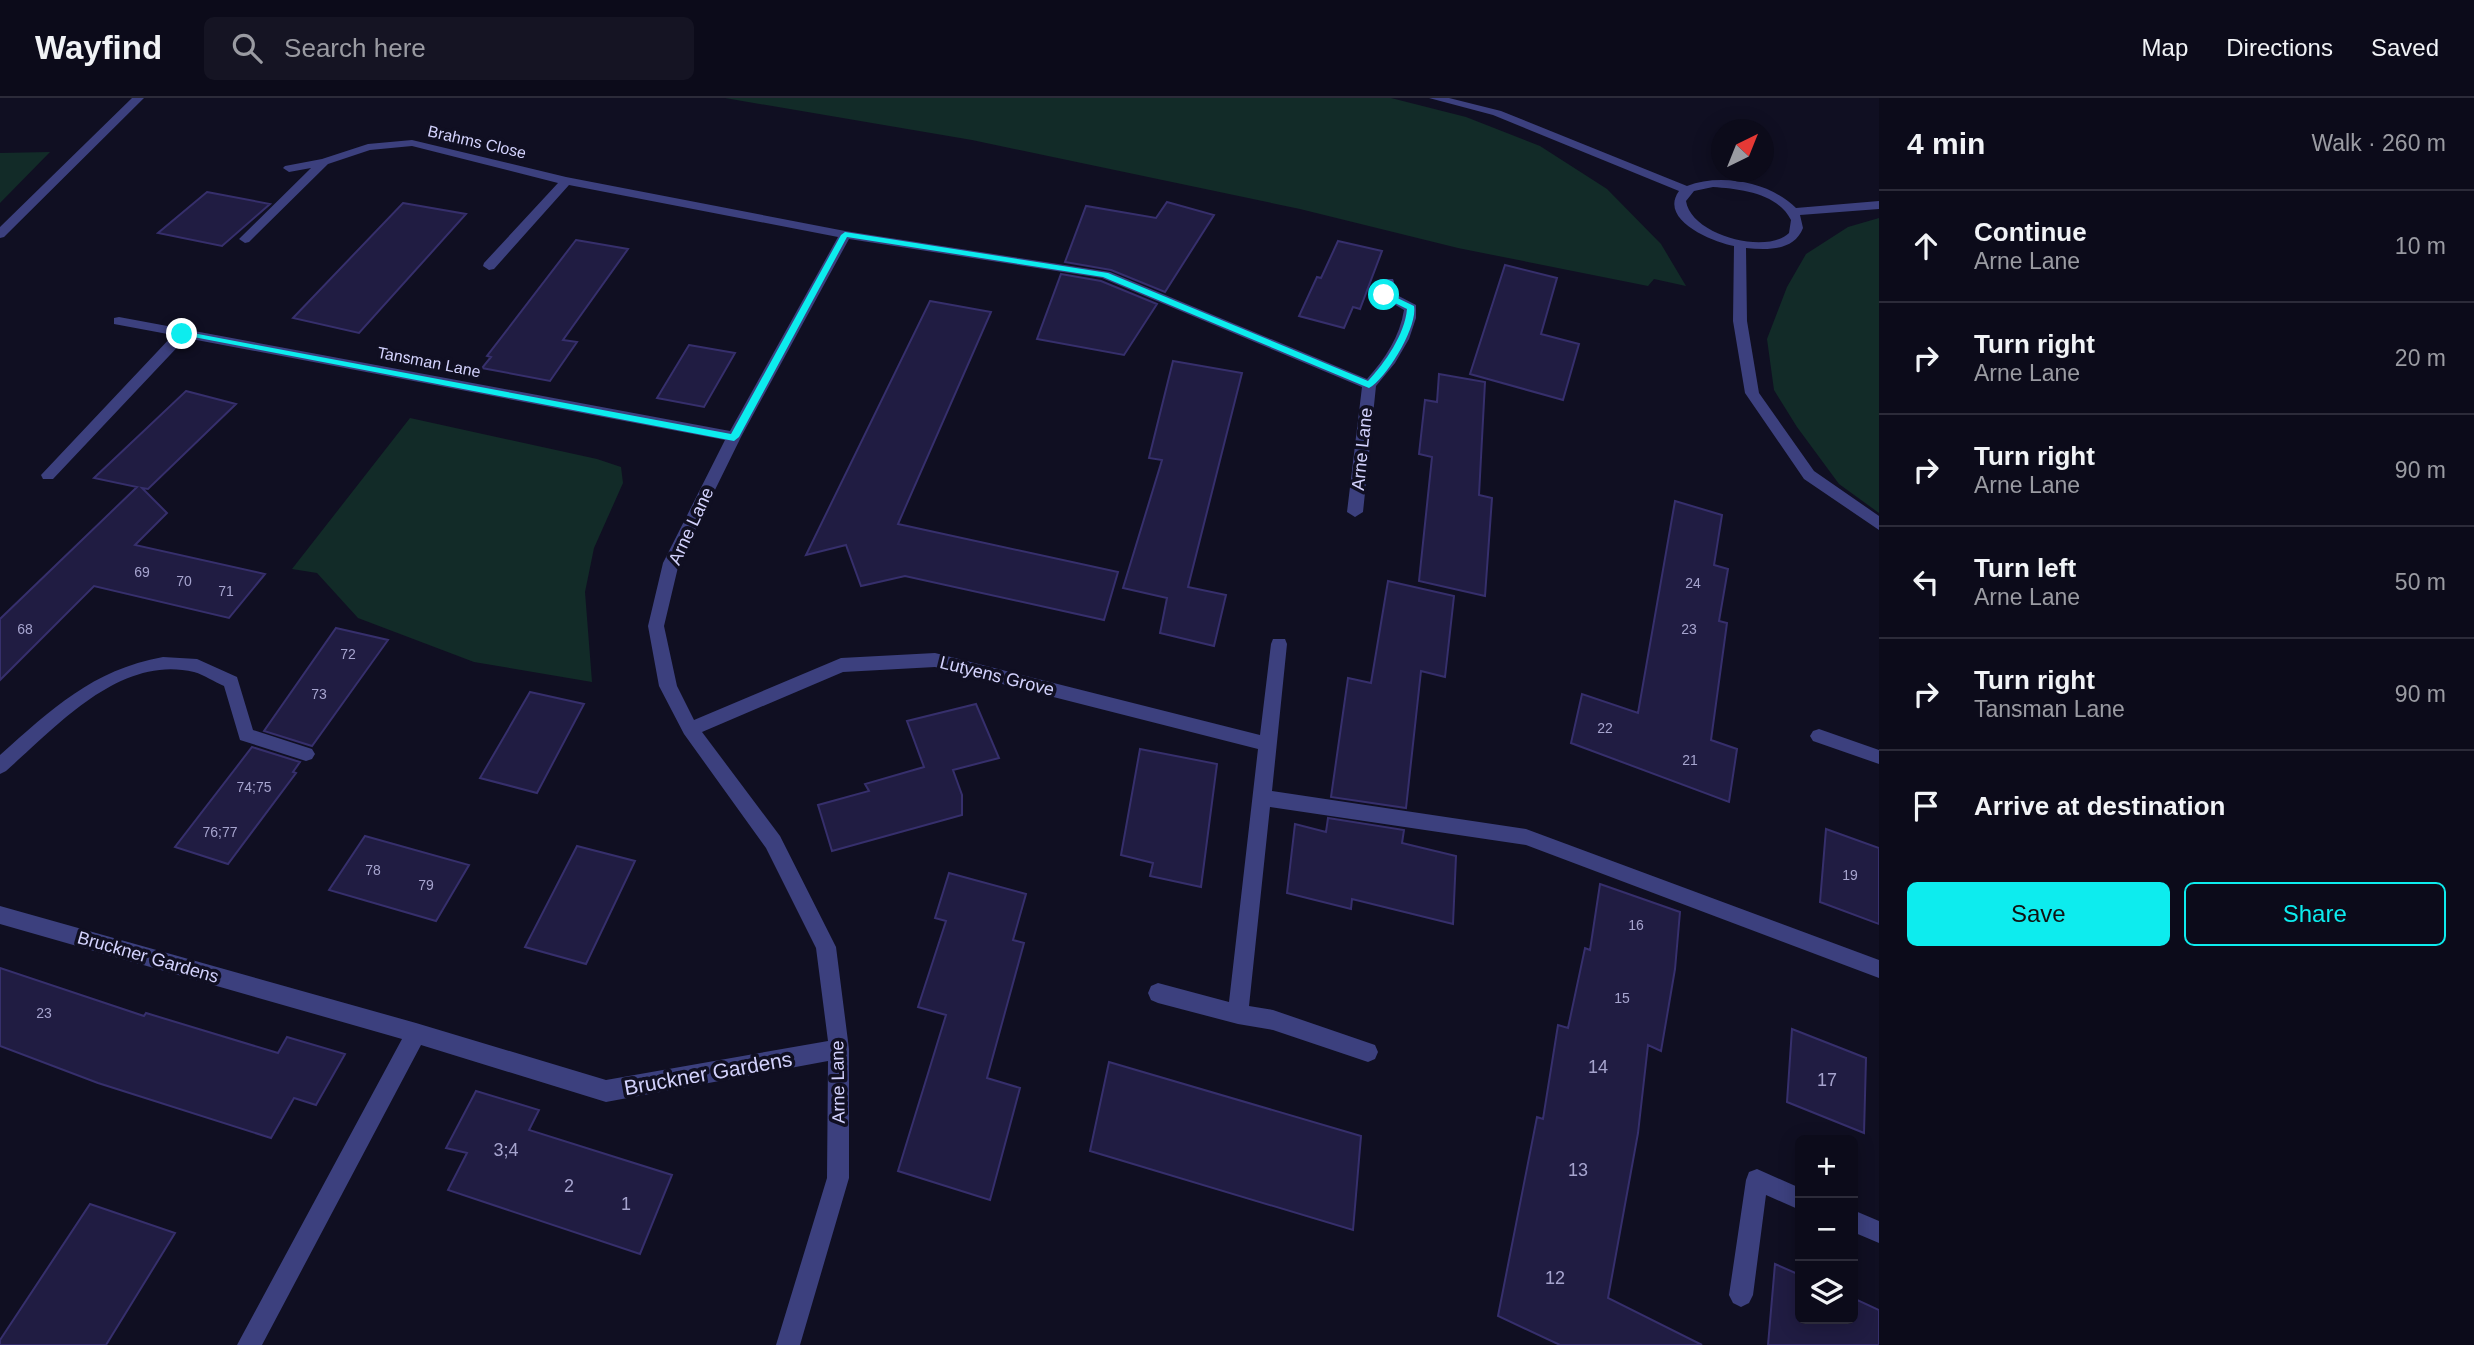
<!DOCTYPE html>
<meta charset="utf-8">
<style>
:root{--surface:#0c0b1a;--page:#151423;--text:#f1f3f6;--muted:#9a9ba2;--line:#2c2b39;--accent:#0decee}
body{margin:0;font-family:Helvetica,sans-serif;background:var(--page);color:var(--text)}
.controls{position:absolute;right:21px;bottom:21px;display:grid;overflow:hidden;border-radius:10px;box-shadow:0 4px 18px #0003}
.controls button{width:63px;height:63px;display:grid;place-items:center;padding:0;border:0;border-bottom:2px solid var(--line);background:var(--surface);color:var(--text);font:35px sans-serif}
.compass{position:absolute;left:1711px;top:21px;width:63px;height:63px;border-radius:50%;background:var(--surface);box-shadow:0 4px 18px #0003;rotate:43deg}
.stop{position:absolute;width:21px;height:21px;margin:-16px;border:5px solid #0decee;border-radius:50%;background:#fff}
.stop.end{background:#0decee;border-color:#fff;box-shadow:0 2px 7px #0008}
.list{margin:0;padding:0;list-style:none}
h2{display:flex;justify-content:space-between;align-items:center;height:91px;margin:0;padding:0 28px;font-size:30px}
h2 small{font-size:23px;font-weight:400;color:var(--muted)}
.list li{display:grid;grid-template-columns:46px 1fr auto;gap:21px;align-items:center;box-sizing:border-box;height:112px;padding:0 28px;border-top:2px solid var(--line)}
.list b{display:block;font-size:26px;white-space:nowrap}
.list p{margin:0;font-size:23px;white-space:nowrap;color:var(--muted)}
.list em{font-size:23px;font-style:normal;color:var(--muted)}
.actions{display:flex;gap:14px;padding:21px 28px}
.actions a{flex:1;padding:16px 0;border:2px solid var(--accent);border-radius:10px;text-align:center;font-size:24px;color:var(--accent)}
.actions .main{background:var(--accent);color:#111}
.icon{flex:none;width:38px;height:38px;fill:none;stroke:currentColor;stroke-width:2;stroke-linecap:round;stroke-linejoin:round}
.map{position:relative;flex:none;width:1879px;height:1247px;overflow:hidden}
header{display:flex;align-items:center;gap:42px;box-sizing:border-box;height:98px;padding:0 35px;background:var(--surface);border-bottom:2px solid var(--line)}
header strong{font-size:33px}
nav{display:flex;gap:38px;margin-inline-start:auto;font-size:24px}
.search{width:490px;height:63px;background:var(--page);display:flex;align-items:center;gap:18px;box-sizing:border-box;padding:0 24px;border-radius:10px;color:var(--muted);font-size:26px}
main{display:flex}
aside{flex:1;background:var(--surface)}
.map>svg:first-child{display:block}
.green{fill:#122b28}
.building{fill:#201c42;stroke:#362f6c;stroke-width:2}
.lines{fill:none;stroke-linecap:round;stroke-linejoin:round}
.minor{fill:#3c407e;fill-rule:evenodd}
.route{fill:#0decee}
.labels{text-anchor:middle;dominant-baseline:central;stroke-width:7;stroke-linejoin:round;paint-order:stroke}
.number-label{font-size:14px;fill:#a6a4ce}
.far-street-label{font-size:16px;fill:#d3d2fd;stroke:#100f22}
.street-label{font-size:18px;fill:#d3d2fd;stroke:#100f22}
.near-number-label{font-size:18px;fill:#a6a4ce}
.near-street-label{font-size:21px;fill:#d3d2fd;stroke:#100f22}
</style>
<header>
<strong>Wayfind</strong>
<div class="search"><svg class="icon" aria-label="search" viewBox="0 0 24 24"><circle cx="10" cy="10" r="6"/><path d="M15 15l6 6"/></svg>Search here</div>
<nav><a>Map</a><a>Directions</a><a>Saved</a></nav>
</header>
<main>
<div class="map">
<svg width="1879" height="1247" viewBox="0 0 1879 1247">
<rect width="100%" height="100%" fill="#100f22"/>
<path class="green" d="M725,0H1391L1466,19L1540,48L1607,91L1661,146L1686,188L1654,181L1648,188L1458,150L1300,111L972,42Z
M50,54L0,105V55Z
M1879,120V415L1839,386L1797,329L1774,292L1767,241L1787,189L1806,156L1848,129Z
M410,320L597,361L621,369L623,385L594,450L585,494L592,584L474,564L358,520L317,475L292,471Z"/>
<path class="building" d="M207,94L270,106L222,148L158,135Z
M1167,104L1214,117L1165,194L1111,172L1065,164L1086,108L1156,120Z
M403,105L466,116L359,235L293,220Z
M576,142L628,151L563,242L577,244L550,283L482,270L491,259L487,258Z
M1338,143L1382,153L1360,211L1353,209L1344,230L1299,218L1317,179L1321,180Z
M1505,167L1557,180L1541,236L1579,246L1563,302L1470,276Z
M1061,176L1101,183L1157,206L1124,257L1037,241Z
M930,203L991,214L898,426L1118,474L1104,522L905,478L861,488L846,447L806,457Z
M689,247L735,255L704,309L657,300Z
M1173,263L1242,275L1188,489L1226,497L1214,548L1160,535L1167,500L1123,490L1162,362L1149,360Z
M1439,276L1485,284L1479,397L1492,400L1485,498L1419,483L1432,359L1419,356L1425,302L1437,304Z
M186,293L236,306L148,391L142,390L167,415L135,447L265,476L229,520L94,488L0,582V521L137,389L94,380Z
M1675,403L1722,417L1714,467L1728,471L1719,523L1727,525L1711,642L1737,651L1729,704L1571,645L1582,596L1638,615Z
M1388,483L1454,498L1445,579L1421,573L1406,710L1331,699L1348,580L1371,585Z
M336,530L388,542L312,648L264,633Z
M530,594L584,606L537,695L480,680Z
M976,606L999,660L953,672L962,697V717L832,753L818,707L869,693L865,686L924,669L907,623Z
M252,649L300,664L293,674L296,675L228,766L175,749Z
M1140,651L1217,666L1201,789L1150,778L1153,765L1121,757Z
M1328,720L1404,732L1402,745L1456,758L1453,826L1352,801L1351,811L1287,795L1295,726L1326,734Z
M1826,731L1879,750V826L1820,804Z
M365,738L469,767L436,823L329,792Z
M577,748L635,763L586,866L525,849Z
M949,775L1026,796L1013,842L1024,845L987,980L1020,990L990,1102L898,1073L946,917L918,909L946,823L935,820Z
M1600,786L1680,814L1675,871L1661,953L1648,947L1638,1035L1608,1200L1702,1247H1560L1498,1218L1537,1019L1543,1021L1558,927L1568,930L1585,850L1590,852Z
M0,870L144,918L146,915L278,955L287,939L345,956L316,1007L294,1000L271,1040L98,985L0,948Z
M1792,931L1866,960L1864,1035L1787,1004Z
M1109,964L1361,1038L1353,1132L1090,1053Z
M476,993L539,1012L529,1032L672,1077L640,1156L448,1092L467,1055L446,1050Z
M90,1106L175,1135L106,1247H0V1242Z
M1775,1166L1800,1177V1221H1853V1200L1879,1212V1247H1768Z"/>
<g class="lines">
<path class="minor" d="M132,0H144L4,139L0,140V129Z
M1429,0H1449L1501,13L1687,88C1721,75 1770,84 1796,110L1879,103V111L1800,117L1803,130C1794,153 1768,152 1746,150L1747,223L1759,295L1814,373L1879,418V432L1804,381L1745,295L1733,223L1734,148C1713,144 1658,122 1679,93L1493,17ZM1713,89C1741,91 1777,95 1791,122L1789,135C1766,157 1691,137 1686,103L1694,93Z
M412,42L566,79L845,133L1110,174L1367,281C1385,261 1400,238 1404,212L1377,196L1383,181H1393L1394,184L1391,194L1416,207V220L1409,241L1395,265L1376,288L1363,414L1355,419L1347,414L1362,289L1102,180L849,141L741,339L679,465L664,528L677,588L694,622L841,560L935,555L1260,637L1271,546L1273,541H1285L1287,546L1272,693L1526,731L1879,862V880L1526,747L1270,709L1249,908L1273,912L1375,947L1378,954L1375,961L1368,964L1273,932L1238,926L1158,905L1151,902L1148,895L1151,888L1158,885L1229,904L1258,651L935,569L843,574L702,634L780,738L836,849L849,951V1080L800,1247H776L827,1080L828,963L606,1004L421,947L262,1247H237L402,941L0,826V808L416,925L606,982L828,943L816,850L766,750L684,636L659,588L648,528L663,465L725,342L186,240L53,381H43L41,377L173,237L114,226V220L119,219L730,333L838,139L569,87L494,171L489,172L483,168L484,165L558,85L412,48L370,52L328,66L249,144L245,145L239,141L311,70L289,74L283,70L285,68L322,61L368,46Z
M163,559L197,561L237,579L253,632L312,651L315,656L312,661L306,663L240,642L224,588C214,584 205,577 194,574C120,556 56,629 6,673L0,676V657C52,611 92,572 163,559Z
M1819,631L1879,652V666L1813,643L1810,638L1813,633Z
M1757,1071L1800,1090V1112L1766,1097L1753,1197L1749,1205L1741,1209L1733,1205L1729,1197L1746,1082L1749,1074Z
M1853,1112L1879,1123V1145L1853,1134Z"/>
</g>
<path class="route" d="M845,134L1108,175L1368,283C1385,265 1405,236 1407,211L1381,198V195H1387L1414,208C1418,228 1387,280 1369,290L1103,179L847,139L739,339L734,343L178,236L182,233L731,336L841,137Z"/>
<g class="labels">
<g class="number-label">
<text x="142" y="474">69</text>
<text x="184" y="483">70</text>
<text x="1693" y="485">24</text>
<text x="226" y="493">71</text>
<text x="25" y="531">68</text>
<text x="1689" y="531">23</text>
<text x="348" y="556">72</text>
<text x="319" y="596">73</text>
<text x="1605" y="630">22</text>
<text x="1690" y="662">21</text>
<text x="254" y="689">74;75</text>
<text x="220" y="734">76;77</text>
<text x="373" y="772">78</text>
<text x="1850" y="777">19</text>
<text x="426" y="787">79</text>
<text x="1636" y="827">16</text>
<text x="1622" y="900">15</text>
<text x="44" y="915">23</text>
</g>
<g class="far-street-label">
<text transform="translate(477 44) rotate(13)">Brahms Close</text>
<text transform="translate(429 264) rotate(11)">Tansman Lane</text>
</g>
<g class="street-label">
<text transform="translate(1362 351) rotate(-84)">Arne Lane</text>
<text transform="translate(691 428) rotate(-65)">Arne Lane</text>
<text transform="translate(997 578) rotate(14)">Lutyens Grove</text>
<text transform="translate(148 859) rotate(16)">Bruckner Gardens</text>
<text transform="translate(838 984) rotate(-91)">Arne Lane</text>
</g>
<g class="near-number-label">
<text x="1598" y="969">14</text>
<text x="1827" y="982">17</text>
<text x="506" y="1052">3;4</text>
<text x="1578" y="1072">13</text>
<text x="569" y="1088">2</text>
<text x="626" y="1106">1</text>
<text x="1555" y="1180">12</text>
</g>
<g class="near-street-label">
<text transform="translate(708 975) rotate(-10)">Bruckner Gardens</text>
</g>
</g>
</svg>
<div class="controls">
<button>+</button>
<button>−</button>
<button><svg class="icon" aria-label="layers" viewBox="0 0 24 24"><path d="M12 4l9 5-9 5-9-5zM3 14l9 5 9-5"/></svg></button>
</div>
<svg class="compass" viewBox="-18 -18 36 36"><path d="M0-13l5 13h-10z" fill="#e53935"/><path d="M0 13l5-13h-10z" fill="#9a9ba2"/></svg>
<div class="stop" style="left:1384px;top:197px"></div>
<div class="stop end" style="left:182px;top:236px"></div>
</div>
<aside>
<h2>4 min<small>Walk · 260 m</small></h2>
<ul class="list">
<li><svg class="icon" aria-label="ahead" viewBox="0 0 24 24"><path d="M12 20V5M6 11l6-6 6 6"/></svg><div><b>Continue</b><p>Arne Lane</p></div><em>10 m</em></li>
<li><svg class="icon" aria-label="right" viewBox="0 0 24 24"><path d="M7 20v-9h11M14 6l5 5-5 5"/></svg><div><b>Turn right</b><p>Arne Lane</p></div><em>20 m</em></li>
<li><svg class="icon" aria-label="right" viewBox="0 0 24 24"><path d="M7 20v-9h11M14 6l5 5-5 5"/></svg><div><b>Turn right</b><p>Arne Lane</p></div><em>90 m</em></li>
<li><svg class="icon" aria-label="left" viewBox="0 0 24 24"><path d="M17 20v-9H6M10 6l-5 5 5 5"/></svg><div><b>Turn left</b><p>Arne Lane</p></div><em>50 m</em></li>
<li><svg class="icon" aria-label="right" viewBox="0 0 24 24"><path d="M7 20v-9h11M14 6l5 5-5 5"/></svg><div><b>Turn right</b><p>Tansman Lane</p></div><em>90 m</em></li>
<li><svg class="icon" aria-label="arrive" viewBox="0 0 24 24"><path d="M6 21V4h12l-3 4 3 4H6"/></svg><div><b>Arrive at destination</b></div></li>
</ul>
<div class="actions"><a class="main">Save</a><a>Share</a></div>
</aside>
</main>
